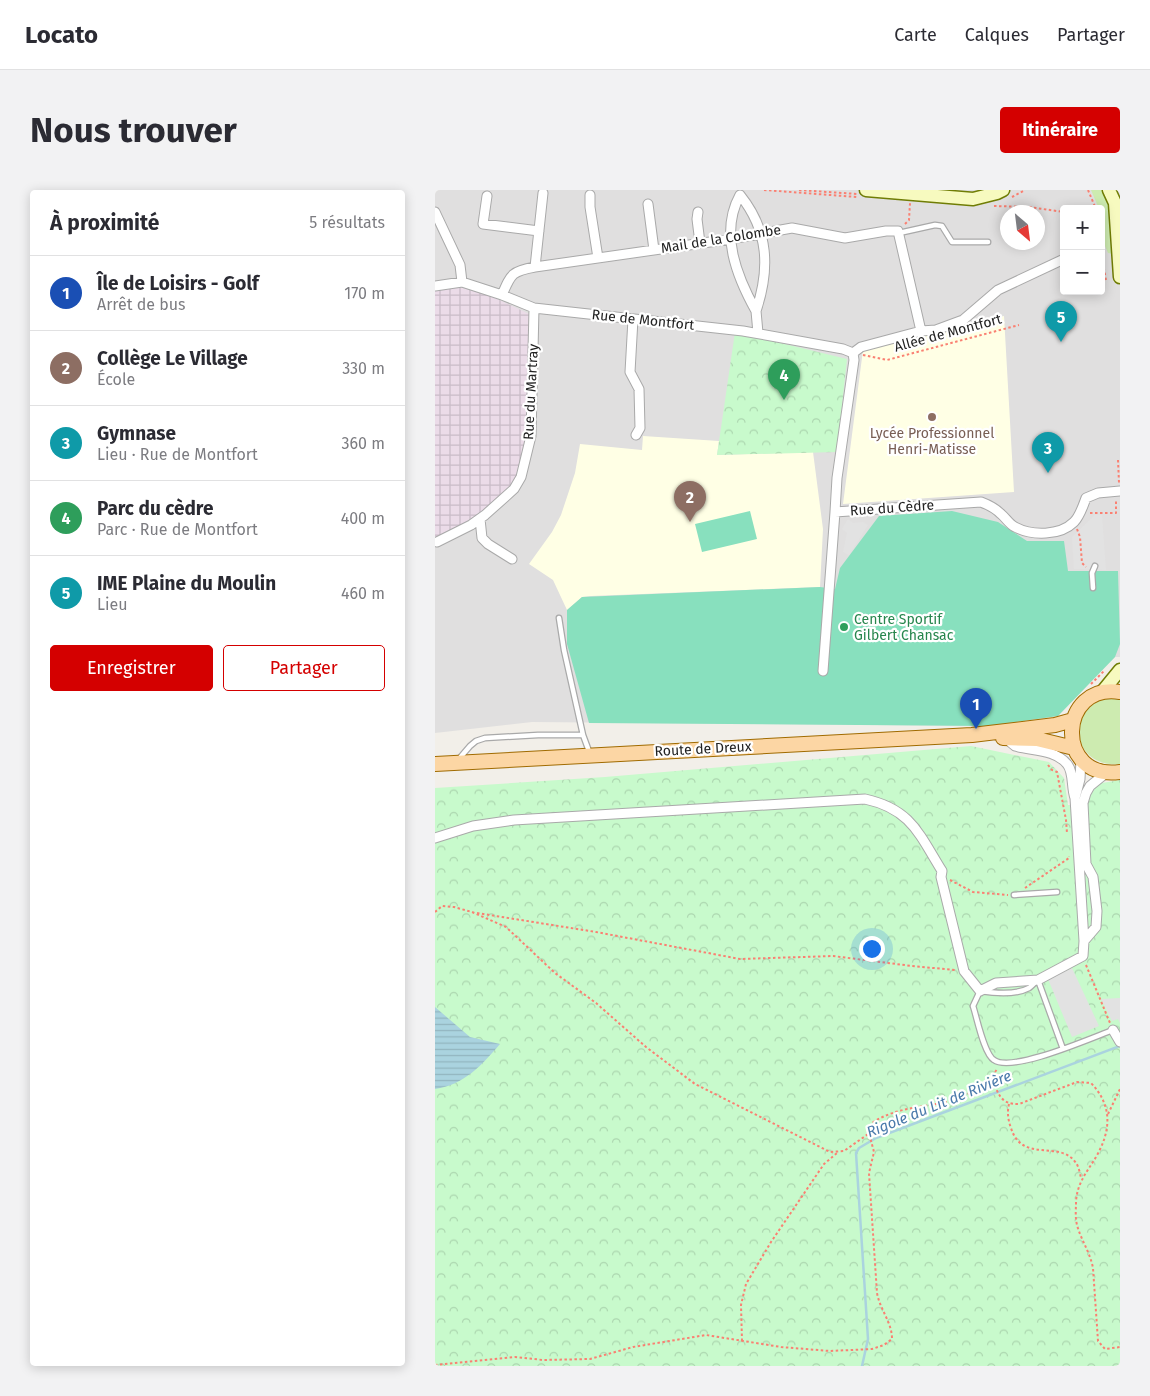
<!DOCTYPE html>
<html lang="fr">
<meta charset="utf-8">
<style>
:root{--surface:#fff;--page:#f2f2f3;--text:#2b2b33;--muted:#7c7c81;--line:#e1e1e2;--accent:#d40000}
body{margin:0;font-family:"Fira Sans",sans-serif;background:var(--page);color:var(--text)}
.controls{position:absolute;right:15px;top:15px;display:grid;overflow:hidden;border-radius:5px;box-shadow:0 2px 12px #0003}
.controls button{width:45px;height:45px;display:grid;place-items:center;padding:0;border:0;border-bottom:1px solid var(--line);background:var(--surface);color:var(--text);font:25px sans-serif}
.compass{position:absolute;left:565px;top:15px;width:45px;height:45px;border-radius:50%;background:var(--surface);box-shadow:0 2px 12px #0003;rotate:152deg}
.you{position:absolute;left:436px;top:758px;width:18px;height:18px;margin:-12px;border:4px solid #fff;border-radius:50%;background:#1a73e8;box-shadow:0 0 0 8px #1a73e833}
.badge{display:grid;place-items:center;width:32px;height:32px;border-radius:50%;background:var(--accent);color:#fff;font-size:16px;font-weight:700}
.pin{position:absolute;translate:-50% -41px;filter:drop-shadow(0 1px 2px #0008)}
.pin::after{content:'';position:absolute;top:26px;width:18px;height:15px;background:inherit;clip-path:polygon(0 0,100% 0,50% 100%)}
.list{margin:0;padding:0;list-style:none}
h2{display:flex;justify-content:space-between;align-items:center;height:65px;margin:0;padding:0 20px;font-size:21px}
h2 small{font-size:16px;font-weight:400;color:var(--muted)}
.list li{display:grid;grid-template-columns:32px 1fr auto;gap:15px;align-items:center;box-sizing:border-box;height:75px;padding:0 20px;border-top:1px solid var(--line)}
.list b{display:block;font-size:19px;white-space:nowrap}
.list p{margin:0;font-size:16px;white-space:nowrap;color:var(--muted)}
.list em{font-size:16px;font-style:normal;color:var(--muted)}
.actions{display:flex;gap:10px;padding:15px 20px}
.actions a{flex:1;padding:11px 0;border:1px solid var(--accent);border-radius:5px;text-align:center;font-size:18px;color:var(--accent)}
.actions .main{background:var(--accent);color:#fff}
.map{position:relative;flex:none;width:685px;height:1176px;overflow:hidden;border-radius:5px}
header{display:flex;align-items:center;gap:30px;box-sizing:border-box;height:70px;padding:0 25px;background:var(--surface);border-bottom:1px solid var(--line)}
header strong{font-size:24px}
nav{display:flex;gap:28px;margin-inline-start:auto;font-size:18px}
.intro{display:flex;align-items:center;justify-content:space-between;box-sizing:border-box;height:120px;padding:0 30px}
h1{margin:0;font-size:35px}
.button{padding:12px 22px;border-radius:5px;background:var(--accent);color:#fff;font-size:18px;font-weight:700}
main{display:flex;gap:30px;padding:0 30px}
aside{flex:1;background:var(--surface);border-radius:5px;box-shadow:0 2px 12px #0003}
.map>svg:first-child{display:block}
.residential{fill:#e0dfdf;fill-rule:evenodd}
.industrial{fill:url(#industrial-grid)}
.education{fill:#ffffe5}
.grass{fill:#cdebb0}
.park{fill:url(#park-crowns)}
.pitch{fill:#88e0be}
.parking{fill:#e2e2e2}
.water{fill:url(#water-rules)}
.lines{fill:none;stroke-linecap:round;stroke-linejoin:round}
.stream{stroke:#aad3df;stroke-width:2.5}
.service-casing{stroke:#a9a9a9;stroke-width:7}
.minor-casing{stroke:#a9a9a9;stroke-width:11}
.secondary-casing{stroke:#707d05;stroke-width:15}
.primary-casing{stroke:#a06b00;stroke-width:16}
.path{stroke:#fa8072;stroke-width:2;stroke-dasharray:2.5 2.5;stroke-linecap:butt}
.service{stroke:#fff;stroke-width:4.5}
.minor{stroke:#fff;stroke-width:9}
.secondary{stroke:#f7fabf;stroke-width:12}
.primary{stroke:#fcd6a4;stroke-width:14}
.education-dot{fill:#8d6e63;stroke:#fff;stroke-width:2}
.leisure-dot{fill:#2e9e5b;stroke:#fff;stroke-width:2}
.labels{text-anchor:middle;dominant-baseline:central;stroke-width:4.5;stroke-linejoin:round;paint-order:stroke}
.street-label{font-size:14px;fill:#222;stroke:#fff}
.education-label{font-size:14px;fill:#785e54;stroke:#fff}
.leisure-label{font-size:14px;fill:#27864d;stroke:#fff;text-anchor:start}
.water-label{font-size:15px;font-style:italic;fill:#4a7aab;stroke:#fff}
</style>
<header>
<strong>Locato</strong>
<nav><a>Carte</a><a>Calques</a><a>Partager</a></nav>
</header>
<div class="intro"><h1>Nous trouver</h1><a class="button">Itinéraire</a></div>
<main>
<aside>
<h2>À proximité<small>5 résultats</small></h2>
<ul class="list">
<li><span class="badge" style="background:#1a4fb4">1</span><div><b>Île de Loisirs - Golf</b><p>Arrêt de bus</p></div><em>170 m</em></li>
<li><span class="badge" style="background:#8d6e63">2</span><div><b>Collège Le Village</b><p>École</p></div><em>330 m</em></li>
<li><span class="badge" style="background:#0f9aa8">3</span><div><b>Gymnase</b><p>Lieu · Rue de Montfort</p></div><em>360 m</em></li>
<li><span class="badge" style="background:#2e9e5b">4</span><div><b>Parc du cèdre</b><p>Parc · Rue de Montfort</p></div><em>400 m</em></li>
<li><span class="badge" style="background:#0f9aa8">5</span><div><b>IME Plaine du Moulin</b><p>Lieu</p></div><em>460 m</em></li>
</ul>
<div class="actions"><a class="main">Enregistrer</a><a>Partager</a></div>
</aside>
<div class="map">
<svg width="685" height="1176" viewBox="0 0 685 1176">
<defs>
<pattern id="industrial-grid" width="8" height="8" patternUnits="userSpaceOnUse" patternTransform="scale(1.25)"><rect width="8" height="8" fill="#ebdbe8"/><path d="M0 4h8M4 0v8" fill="none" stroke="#c9bcc7"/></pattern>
<pattern id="park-crowns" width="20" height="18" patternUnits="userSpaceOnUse" patternTransform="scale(1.25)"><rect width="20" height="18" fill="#c8facc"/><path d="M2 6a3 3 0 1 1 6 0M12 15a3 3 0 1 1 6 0" fill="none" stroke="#acd6af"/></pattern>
<pattern id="water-rules" width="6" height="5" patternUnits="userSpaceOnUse" patternTransform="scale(1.25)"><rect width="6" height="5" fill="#aad3df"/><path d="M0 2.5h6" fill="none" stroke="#92b5bf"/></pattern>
</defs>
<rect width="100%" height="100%" fill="#f2efe9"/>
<path class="residential" d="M0,0H685V467H680L623,526L553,536L97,532L0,543ZM629,19H666V101H629ZM572,22H602V52H572Z"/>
<path class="industrial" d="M24,97L56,106L94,124L93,246L81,288L75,296L49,322L0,350V101Z"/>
<path class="education" d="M569,126L579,302L408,314L428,160Z
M208,246L284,251L282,265L378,262L388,339L385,397L156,406L147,407L132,420L118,390L94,374L117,342L126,325L140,283L145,254L207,260Z"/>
<path class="grass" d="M656,0H668L677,18L679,64L673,63L667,49L666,19H664Z
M671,508L685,509V574H684C639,578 628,522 671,508Z"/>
<path class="park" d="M300,142L412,169L402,262L282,265Z
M536,556L614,572L629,588L633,615L650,617L661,594L685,590V1176H0V598L170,587Z"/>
<path class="pitch" d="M315,321L322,349L267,362L260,334Z
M517,321L563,332L592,351H629L633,381H683L685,454L680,467L623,526L553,536L154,533L132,454V420L147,407L385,397L400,399L405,378L444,326Z"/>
<path class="parking" d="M660,325H667L671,380L639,379L637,347Z
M413,329L418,333L428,332L433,335L414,365L408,362L412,343L407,339Z
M637,778L664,836L637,847L613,789Z
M685,808V833L683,829L677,831L666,809Z"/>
<path class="water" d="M0,817L35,847L65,854C47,875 29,895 0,899Z"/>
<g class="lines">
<path class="stream" d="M427,1176L433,1149L421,963L424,958L441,948L685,856"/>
<defs>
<path id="service" d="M464,43L500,35L507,36L517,52H553
M658,398L657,383L660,376
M124,428L129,460L148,545
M23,570L35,556L41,551L50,548L103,545H148L155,564
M579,705L622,702
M628,859L603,790C600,792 597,796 594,798C581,805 558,803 545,801L538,816C542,828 549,864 559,870C577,883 656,848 678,840"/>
<path id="minor" d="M155,5V17L163,68
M305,5C334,41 335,79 321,121C302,87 284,43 305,5Z
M52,6L48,34L104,41
M213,14L219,60
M0,22L25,75L27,92
M263,22L262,29L265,53
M100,77L108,3
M0,96L27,92L67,105L99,118L308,141L408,159L418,163
M67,105C76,84 77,81 100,77L296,49L357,38L410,48L451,41H463L486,141L426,157L418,163
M321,121L323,143
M198,129L195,182L204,199L205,238L201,245
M486,141L501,140L528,130L563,100L629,69
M418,163L419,170L402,288L400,322L546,312C554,315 560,318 566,324C571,328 574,334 580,337C597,346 625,346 639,332C645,326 648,316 651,308L663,303L685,301
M45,329L47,348L53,354L77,369
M2,352L36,335L50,325L79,299L86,287L96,246L99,118
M388,481L400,322
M572,548C574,551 577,554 580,556C596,561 620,559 632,574C639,582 636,597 640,608
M0,648L38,636L79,630L430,609C476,619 484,644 507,681L506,687L529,781L545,801L561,793L603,790L648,766L649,751L640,608L645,589L646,569
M649,751L661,737L662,721L658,687L651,674L648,613L651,603L655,596L671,583
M678,840L685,852"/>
<path id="secondary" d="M431,0L538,9L562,3L568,0
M674,0L680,13L685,87
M667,502L685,480"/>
<path id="primary" d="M685,502C623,492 619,591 685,582
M568,548L602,549L639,558
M0,574L537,545L620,535L638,530"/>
</defs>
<use href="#service" class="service-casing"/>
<use href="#minor" class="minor-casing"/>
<use href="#secondary" class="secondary-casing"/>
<use href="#primary" class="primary-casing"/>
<path class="path" d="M329,0L422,7
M364,0L422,4
M653,0L661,19
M577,7L590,0
M559,16L594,17L629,22
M470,34L474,30L475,13
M666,63L671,90
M428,165L452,170L584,135
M683,270L684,293
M655,323H681V311
M642,339L645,347L647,373L651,377
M656,494L669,481
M613,575L617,580L622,582L631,630L632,643
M515,690L538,702L573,705
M590,698L634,668V666
M0,722L7,716L19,717L37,722L71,737L120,783L161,813L211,857L260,894L395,962L409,961L436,942
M42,723L161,742L305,769L398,766L477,776L520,780
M651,775L675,833
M557,886L563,878
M574,914C572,922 573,930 576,938C587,974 625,949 641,973C644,977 645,984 646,988
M673,924L685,899
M307,1151L306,1115L311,1094L336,1052L389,974L402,963
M0,1175L80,1167L108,1170L155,1169L198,1157L271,1145L346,1157L395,1161L437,1159L449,1155L457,1149C457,1132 445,1120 442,1103L434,983L439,962L435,947L437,933C476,907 518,926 557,886C562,902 565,915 584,914L642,892L656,893C678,916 676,941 661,967C652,982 642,993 641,1012C641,1019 640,1027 642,1035C646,1050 655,1062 658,1078L663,1151L670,1159L685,1157"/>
<use href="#service" class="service"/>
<use href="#minor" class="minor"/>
<use href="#secondary" class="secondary"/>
<use href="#primary" class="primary"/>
</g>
<circle class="education-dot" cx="497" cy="227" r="5"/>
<circle class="leisure-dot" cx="409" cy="437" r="5"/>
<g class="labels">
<g class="street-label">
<text transform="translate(286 49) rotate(-9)">Mail de la Colombe</text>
<text transform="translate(208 130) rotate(6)">Rue de Montfort</text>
<text transform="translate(513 143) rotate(-15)">Allée de Montfort</text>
<text transform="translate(96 202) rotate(-87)">Rue du Martray</text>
<text transform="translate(457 318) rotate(-4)">Rue du Cèdre</text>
<text transform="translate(268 559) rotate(-3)">Route de Dreux</text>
</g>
<g class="education-label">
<text x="497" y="243">Lycée Professionnel<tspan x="497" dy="16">Henri-Matisse</tspan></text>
</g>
<g class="leisure-label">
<text x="419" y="429">Centre Sportif<tspan x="419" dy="16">Gilbert Chansac</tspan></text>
</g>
<g class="water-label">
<text transform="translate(504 914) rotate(-22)">Rigole du Lit de Rivière</text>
</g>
</g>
</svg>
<div class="controls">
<button>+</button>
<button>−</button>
</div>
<svg class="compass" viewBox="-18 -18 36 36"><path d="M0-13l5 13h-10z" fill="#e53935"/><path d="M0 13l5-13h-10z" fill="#7c7c81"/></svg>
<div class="you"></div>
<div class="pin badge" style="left:541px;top:539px;background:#1a4fb4">1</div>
<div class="pin badge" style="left:255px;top:332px;background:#8d6e63">2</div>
<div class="pin badge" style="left:613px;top:283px;background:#0f9aa8">3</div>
<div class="pin badge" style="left:349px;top:210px;background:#2e9e5b">4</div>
<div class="pin badge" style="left:626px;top:152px;background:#0f9aa8">5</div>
</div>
</main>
